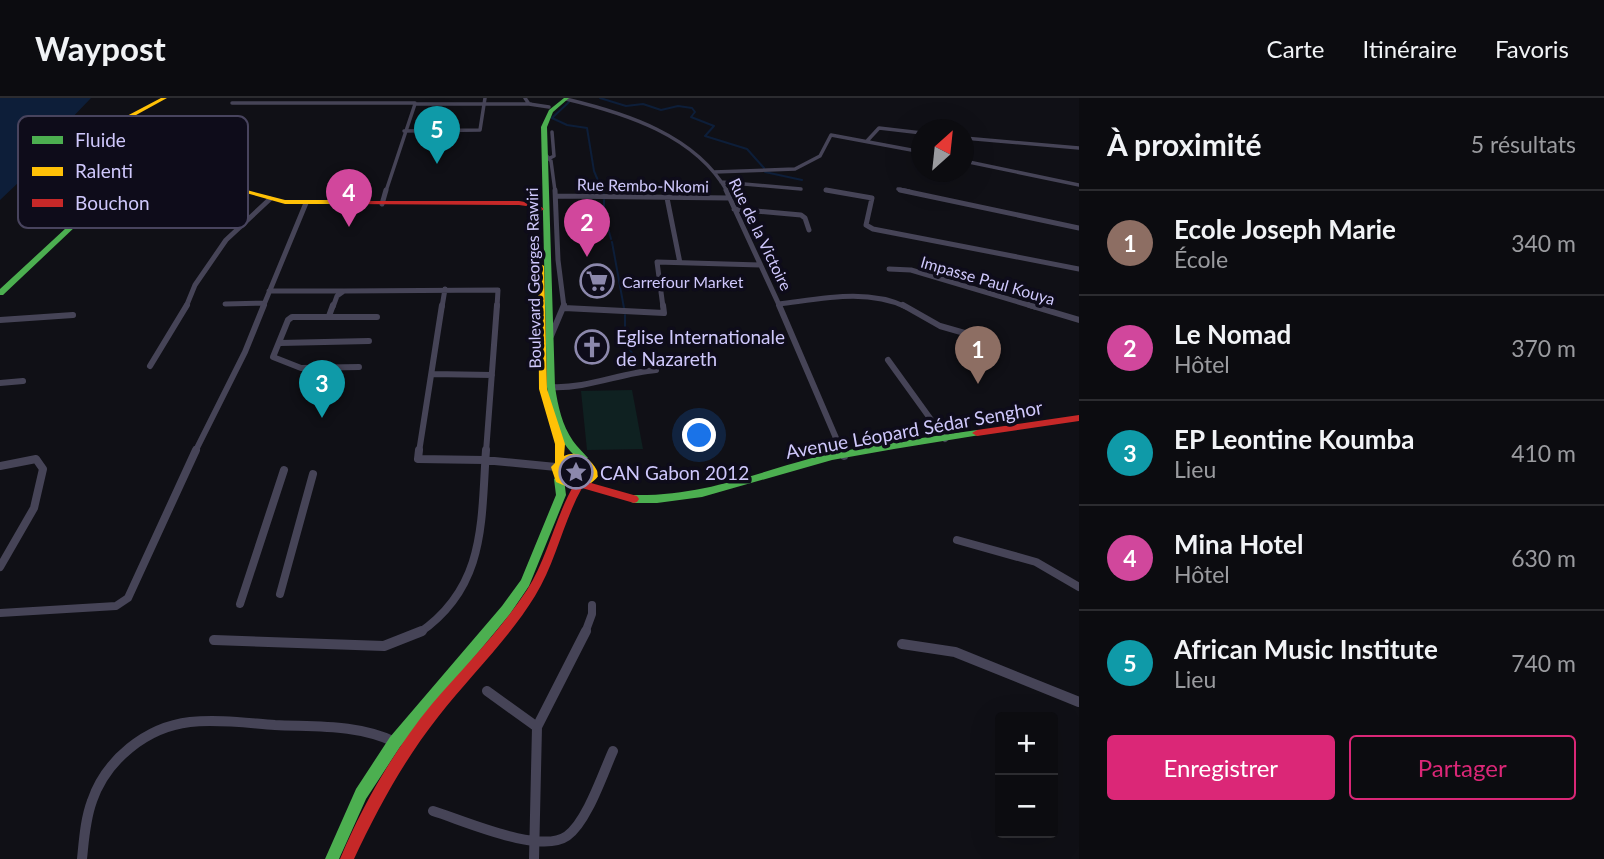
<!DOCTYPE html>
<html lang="fr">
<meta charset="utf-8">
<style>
:root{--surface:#0c0c10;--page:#1a1a1e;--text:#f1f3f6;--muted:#9a9b9f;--line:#2c2c30;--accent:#db2777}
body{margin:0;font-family:Lato,sans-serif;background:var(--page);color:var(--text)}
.controls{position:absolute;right:21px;bottom:21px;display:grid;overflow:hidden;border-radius:7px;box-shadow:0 7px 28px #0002}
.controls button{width:63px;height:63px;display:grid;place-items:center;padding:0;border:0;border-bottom:2px solid var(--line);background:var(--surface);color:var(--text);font:35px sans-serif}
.compass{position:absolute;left:911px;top:21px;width:63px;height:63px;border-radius:50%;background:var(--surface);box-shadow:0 7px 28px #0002;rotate:27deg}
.you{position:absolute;left:700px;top:338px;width:24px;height:24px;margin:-18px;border:5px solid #fff;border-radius:50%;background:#1a73e8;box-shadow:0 0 0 10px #1a73e833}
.badge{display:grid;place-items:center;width:46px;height:46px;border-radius:50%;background:var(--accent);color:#fff;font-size:23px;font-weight:700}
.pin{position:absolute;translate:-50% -58px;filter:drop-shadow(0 2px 4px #0008)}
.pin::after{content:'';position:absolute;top:37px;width:24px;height:21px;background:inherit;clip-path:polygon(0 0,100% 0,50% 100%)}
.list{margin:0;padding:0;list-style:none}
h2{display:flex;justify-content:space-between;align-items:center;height:91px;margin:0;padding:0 28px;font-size:30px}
h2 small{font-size:23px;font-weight:400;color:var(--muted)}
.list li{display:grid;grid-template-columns:46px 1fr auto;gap:21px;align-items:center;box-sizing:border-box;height:105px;padding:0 28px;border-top:2px solid var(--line)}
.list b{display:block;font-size:26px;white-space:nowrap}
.list p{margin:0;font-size:23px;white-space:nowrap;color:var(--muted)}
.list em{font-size:23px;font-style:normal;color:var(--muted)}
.actions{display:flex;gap:14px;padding:21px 28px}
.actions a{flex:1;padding:16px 0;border:2px solid var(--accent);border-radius:7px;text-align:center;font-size:24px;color:var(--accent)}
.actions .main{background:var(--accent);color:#fff}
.map{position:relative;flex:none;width:1079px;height:761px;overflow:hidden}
header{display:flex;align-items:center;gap:42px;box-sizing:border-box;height:98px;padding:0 35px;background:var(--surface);border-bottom:2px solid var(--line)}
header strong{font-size:33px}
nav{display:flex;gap:38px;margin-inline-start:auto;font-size:24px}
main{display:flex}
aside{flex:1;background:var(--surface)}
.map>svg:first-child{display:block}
.green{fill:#0f2121}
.water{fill:#0d1e39}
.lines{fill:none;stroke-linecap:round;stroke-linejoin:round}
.stream{stroke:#0d1e39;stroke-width:2}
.street-far4{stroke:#464457;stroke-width:3.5}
.street-far3{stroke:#464457;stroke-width:5}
.street-far2{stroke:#464457;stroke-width:6}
.street-far1{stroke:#464457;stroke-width:8}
.street{stroke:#464457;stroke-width:10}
.fast{fill:#4caf50;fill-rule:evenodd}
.slow{fill:#ffc107;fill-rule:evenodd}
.jam{fill:#c62828;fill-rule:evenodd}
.labels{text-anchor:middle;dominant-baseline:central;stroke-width:7;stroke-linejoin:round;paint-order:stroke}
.far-street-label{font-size:16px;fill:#cfc8fc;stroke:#0e0c1a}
.far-poi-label{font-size:16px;fill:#cfc8fc;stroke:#0e0c1a;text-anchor:start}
.poi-label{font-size:19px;fill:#cfc8fc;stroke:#0e0c1a;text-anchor:start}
.street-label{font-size:19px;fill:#cfc8fc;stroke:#0e0c1a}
.key{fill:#0e0c1a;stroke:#48445e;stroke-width:2}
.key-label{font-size:19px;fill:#cfc8fc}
</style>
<header>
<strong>Waypost</strong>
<nav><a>Carte</a><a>Itinéraire</a><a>Favoris</a></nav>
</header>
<main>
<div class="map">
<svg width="1079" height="761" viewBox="0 0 1079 761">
<rect width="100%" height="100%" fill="#101016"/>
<path class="green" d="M632,292L643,351L587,352L581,293Z"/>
<path class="water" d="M0,0H91L42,51L34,56L40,59V64L0,102Z"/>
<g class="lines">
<path class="stream" d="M600,0L626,8L643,6L661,12L678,8L692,10L695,14L691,19L714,28L705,38L747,51L764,70
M569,4L552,20L567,27L587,30L594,73L604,97
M765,74L802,82
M604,102V115L611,141
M612,144L624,210
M625,217V244L632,255"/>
<path class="street-far4" d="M525,0L529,6L549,9
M566,1C625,15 695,37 727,93
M232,5H415
M404,33L480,32L485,0
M964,40L1079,50
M867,43L879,30L922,35
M545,56L551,63L555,93
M550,60L554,58L552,34
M964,63L1079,87
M714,74L795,71L820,58L831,37L922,54
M721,84L801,91
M898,91L909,93
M826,92L833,93
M386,93L415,6H531"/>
<path class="street-far3" d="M555,92L558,162L564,209
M726,92L780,209
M826,92L872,100L866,127L873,131L1079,171
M900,92L1079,130
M556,98L730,100
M667,100L680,165
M382,106L386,92
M734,111L801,117L805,120L809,132
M889,171L911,172L1035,209
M269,193H343
M225,206L264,205
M779,206C820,201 867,190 906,209
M186,209L195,187L226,142L270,101
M263,209L306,105
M333,209L337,198L344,193L498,192L497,209
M442,209L445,191
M663,209L657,164L760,167"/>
<path class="street-far2" d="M779,207L842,354
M903,207L940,228L968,236
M1029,207L1079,222
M564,210L664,215L663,207
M329,218L333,207
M0,222L73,217
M551,238L564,207
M280,245L369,243
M888,262L945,341
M150,268L187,207
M359,269L301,270L273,259L288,222L292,219H377
M432,276L492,277
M0,285L23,283
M551,289C587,291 620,275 656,272
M195,354L245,254L264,207
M419,354L442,207
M486,354L497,207"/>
<path class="street-far1" d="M419,352L418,361L484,362L556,369
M842,352L844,358
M0,368L36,361L43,371L34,410L0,469
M957,442L1036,464L1079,489
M280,496L313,376
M240,506L284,372
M0,515L116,508L128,500L196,352
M419,535C486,489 481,425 486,352
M585,535L592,516V507"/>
<path class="street" d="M214,542L384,548L422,533
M902,546L955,554L1079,604
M487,593L537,629
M433,713C463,722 540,757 567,738C587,724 603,675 613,653
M82,761C84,742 85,722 92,703C106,662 146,629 190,624C218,621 247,625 275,627C316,629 357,626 395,644
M534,761L537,629L586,533"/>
<path class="fast" d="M564,0H569L553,14L547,29L555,289C558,308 562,327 573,343C577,349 583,354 588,360L583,363C558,350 550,315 547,289L541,29L549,12Z
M145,57L150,58L3,197H0V191Z
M977,332L980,333L982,335L980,337L894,351L832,362L702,399L657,405H634L631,404L629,401L631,398L634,397C701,398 750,377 812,360C866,347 922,340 977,332Z
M559,377L564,381L566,397L529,488L510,516L400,649L366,701L339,761H325L356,691L390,639L502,508L521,482L556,397L554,381Z"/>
<path class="slow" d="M161,0H167L127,22L115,56L193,61L207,66L243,91L285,102H344L347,104L344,106H285L239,93L203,68L190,64L110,58L123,20Z
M541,166L544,168L547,291L565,346L564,358C580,351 593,362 599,377C587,393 572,392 556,384L551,369L555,365V346L539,291L538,168ZM572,363L582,366L589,376C581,384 573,384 563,379L561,370Z"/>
<path class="jam" d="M342,103H519L537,106L544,111L541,113L533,109L519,107L344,106L341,104Z
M1079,317V323L977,338L972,335L977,332Z
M584,383L637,398L639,401L637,404L634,405L582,390C563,424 556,464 535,498C508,542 470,578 438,619C404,662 378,710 354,761H340C363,706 394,652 432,606C464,569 500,533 527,492C548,459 555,419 575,385Z"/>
</g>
<defs>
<symbol id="supermarket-ring" viewBox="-11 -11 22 22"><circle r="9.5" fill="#0e0c1a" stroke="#8c88ac" stroke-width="1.5"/><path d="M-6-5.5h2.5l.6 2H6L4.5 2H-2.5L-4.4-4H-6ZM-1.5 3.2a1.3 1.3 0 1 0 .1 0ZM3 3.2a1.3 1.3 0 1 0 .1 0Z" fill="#8c88ac"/></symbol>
<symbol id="church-ring" viewBox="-11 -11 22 22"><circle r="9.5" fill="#0e0c1a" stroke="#8c88ac" stroke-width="1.5"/><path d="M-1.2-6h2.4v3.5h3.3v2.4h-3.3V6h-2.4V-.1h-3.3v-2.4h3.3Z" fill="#8c88ac"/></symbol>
<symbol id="sight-ring" viewBox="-11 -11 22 22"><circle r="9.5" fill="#0e0c1a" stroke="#8c88ac" stroke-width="1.5"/><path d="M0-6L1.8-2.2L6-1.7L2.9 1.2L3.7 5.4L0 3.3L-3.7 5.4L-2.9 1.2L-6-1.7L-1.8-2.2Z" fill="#8c88ac"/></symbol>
</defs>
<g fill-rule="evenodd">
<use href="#supermarket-ring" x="578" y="164" width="38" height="38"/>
<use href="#church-ring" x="573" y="230" width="38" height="38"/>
<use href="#sight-ring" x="557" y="355" width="38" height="38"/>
</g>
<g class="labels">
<g class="far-street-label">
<text transform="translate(643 87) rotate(1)">Rue Rembo-Nkomi</text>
<text transform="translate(761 136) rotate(64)">Rue de la Victoire</text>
<text transform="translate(533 180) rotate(-91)">Boulevard Georges Rawiri</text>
<text transform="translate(988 182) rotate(16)">Impasse Paul Kouya</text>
</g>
<g class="far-poi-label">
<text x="622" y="183">Carrefour Market</text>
</g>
<g class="poi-label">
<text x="616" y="238">Eglise Internationale<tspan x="616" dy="22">de Nazareth</tspan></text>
<text x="600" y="374">CAN Gabon 2012</text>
</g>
<g class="street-label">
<text transform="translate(914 331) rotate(-10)">Avenue Léopard Sédar Senghor</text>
</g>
</g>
<rect x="18" y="18" width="230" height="112" rx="10" class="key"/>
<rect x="32" y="38" width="31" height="8" fill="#4caf50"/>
<rect x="32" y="69" width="31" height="9" fill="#ffc107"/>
<rect x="32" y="101" width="31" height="8" fill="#c62828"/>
<g class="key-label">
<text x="75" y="49">Fluide</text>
<text x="75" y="80">Ralenti</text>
<text x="75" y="112">Bouchon</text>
</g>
</svg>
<div class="controls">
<button>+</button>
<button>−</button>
</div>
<svg class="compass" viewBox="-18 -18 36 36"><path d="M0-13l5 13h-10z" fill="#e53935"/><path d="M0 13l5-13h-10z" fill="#9a9b9f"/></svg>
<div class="you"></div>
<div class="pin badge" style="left:978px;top:286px;background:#8d6e63">1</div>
<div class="pin badge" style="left:587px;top:159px;background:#d1479c">2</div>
<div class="pin badge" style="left:322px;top:320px;background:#0f9aa8">3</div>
<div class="pin badge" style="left:349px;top:129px;background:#d1479c">4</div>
<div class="pin badge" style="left:437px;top:66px;background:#0f9aa8">5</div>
</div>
<aside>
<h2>À proximité<small>5 résultats</small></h2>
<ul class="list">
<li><span class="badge" style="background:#8d6e63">1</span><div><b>Ecole Joseph Marie</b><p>École</p></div><em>340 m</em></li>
<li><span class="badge" style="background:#d1479c">2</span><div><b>Le Nomad</b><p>Hôtel</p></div><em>370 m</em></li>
<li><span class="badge" style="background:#0f9aa8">3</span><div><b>EP Leontine Koumba</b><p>Lieu</p></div><em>410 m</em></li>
<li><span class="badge" style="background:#d1479c">4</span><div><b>Mina Hotel</b><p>Hôtel</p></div><em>630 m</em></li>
<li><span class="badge" style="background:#0f9aa8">5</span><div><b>African Music Institute</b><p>Lieu</p></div><em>740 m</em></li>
</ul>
<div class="actions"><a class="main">Enregistrer</a><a>Partager</a></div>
</aside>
</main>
